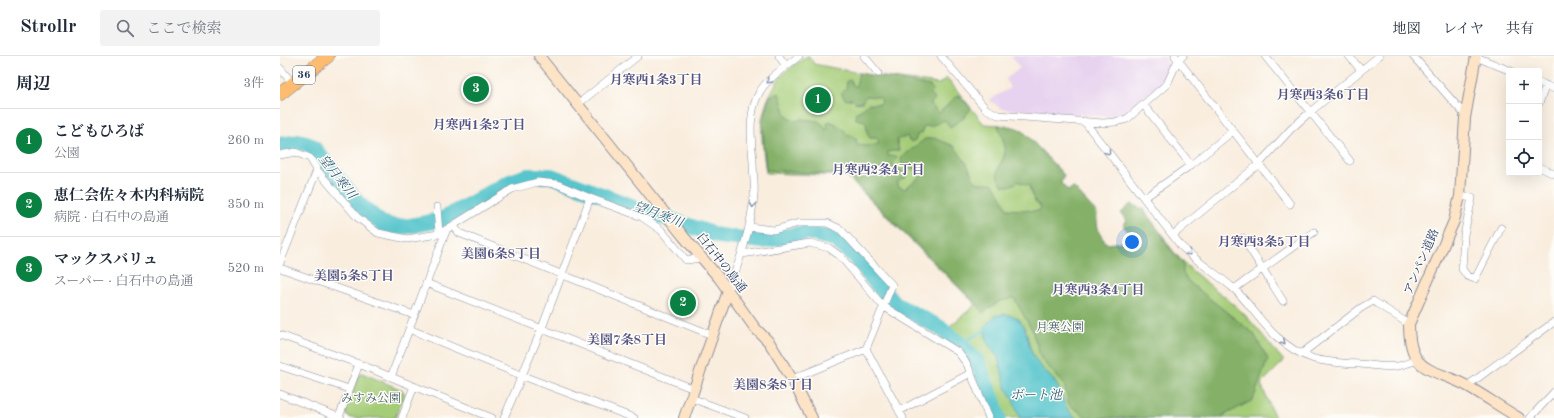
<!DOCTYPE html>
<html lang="ja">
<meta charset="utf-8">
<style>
:root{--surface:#fff;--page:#f2f2f3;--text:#1f2937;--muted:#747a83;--line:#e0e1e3;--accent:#0b8043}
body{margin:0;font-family:"Old Standard TT","Noto Serif JP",serif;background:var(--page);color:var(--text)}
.controls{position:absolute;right:12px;top:12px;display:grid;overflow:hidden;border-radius:4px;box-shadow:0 4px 16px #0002}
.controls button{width:36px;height:36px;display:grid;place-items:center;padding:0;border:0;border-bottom:1px solid var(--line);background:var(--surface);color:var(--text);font:20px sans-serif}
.you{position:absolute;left:852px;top:186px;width:14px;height:14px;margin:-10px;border:3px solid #fff;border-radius:50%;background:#1a73e8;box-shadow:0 0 0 6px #1a73e833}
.badge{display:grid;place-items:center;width:26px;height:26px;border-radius:50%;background:var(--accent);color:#fff;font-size:13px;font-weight:700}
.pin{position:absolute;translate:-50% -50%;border:2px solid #fff;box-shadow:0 1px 4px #0006}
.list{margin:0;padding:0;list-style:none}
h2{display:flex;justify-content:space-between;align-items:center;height:52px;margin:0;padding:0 16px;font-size:17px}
h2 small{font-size:13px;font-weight:400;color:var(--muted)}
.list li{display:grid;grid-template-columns:26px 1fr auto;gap:12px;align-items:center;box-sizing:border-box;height:64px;padding:0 16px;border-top:1px solid var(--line)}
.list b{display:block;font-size:15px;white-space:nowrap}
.list p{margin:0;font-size:13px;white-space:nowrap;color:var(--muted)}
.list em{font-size:13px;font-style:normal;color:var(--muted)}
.icon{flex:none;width:22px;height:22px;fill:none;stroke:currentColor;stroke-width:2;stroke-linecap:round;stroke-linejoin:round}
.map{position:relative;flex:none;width:1274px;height:362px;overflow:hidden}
header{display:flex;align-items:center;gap:24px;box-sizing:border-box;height:56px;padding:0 20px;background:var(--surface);border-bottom:1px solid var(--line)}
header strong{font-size:19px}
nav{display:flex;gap:22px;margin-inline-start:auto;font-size:14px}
.search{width:280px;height:36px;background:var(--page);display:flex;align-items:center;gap:10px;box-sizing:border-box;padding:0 14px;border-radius:4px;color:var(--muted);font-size:15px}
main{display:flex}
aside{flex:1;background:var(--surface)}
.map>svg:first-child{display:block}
.built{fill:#e7d2ef}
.green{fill:#a5cc77;stroke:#607e6a}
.forest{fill:#84b068;stroke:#507063}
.water{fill:#57c5cc;stroke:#397a95}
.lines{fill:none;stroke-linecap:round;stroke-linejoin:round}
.stream{stroke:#57c5cc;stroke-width:2.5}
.river{stroke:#57c5cc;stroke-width:16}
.street-casing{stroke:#8a8e9e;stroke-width:8}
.secondary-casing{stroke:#8a8e9e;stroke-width:12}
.highway-casing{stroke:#8a8e9e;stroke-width:14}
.street{stroke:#fff;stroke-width:7}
.secondary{stroke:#fee4c6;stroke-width:10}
.highway{stroke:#fdbc70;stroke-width:13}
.oneway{stroke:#8d97ae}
.labels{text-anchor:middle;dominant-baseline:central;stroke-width:3;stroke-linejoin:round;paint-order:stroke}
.shield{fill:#fdfcf7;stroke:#5f6c8c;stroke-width:1}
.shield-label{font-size:11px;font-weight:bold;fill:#1b2f5e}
.street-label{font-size:12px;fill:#1b2f5e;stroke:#fdfcf7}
.park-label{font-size:12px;fill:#445e66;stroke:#fdfcf7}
.neighbourhood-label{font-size:13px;font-weight:bold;fill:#555484;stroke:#fdfcf7}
.water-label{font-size:13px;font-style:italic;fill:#2d5c7f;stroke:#fdfcf7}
</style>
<header>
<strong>Strollr</strong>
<div class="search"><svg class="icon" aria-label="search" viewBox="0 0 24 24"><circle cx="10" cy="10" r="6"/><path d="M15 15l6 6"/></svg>ここで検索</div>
<nav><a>地図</a><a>レイヤ</a><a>共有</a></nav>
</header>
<main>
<aside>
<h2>周辺<small>3件</small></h2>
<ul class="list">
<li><span class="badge">1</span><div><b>こどもひろば</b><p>公園</p></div><em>260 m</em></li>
<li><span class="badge">2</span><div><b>恵仁会佐々木内科病院</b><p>病院 · 白石中の島通</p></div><em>350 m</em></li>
<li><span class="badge">3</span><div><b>マックスバリュ</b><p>スーパー · 白石中の島通</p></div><em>520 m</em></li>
</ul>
</aside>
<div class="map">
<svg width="1274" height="362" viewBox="0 0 1274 362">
<rect width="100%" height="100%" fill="#fdfcf7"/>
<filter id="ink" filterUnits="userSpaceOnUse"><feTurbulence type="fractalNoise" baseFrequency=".025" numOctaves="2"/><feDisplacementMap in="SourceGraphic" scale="8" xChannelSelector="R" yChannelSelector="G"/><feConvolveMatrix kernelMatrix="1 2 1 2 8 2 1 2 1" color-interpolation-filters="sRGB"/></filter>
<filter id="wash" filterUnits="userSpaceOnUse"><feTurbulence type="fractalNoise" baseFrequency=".012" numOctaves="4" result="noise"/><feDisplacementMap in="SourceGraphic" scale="16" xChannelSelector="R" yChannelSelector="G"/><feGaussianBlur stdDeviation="0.9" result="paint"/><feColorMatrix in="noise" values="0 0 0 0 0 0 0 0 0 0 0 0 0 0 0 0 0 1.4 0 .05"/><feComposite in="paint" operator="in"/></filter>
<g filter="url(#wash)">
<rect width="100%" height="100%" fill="#f9edde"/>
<path class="built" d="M731,0H884L888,10L885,24L838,61L722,53L709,44L730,32L726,23L740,12Z"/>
<path class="green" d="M527,0H529L534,8L589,19L659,28L667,22L704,68L720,69L841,207L882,177C896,209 937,232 962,256C977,271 990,289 1004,305L981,328L995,362H713C701,330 692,294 659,279L693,251L694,249L693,246L566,120L486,117C482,88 477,61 492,35C495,29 499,22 504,17C511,11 519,6 527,0Z
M82,317L122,334L125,338L115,362H72L67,360L65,354L78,320Z"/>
<path class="forest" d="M579,17L650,30L654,34L650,38L655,43L650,48L659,57L678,39L691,52L684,62L670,71L665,64L651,70H644L641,77L638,78L635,84L632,86L628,83L627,80C615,85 616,80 619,94L608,96V100L617,101V104L613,108L614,110L622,115L626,122L618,125V130L624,133L643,119V116L641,113H633L622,108L621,104L622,101L645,83L654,82L674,90L687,108L694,124L699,127H712C717,132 725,146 727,153L759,155L761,151L755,146L749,130C733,123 742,126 729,130H723C709,113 725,108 725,94C725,86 720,77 718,69C728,70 735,70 743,75L784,119L781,127L788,135L793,131L817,157C816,169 819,181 828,188L841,186L850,178L843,169L847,165L841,157L851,148L863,153L880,176L887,189L903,207V218L909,226L974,278L988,303L973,344L939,362H808L789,349L784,328L761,303L752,274L734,242L720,245L703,257L695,246L567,119L486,114L482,63L490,40L499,37L506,59L515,65L522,63L538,65L543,69L546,74L548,73L547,67L549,65C557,68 564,72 568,80L571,79L577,84L576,87L577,89L590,90L598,88L599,85L596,82H590C585,77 588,71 585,65L576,63L575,57L584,52L588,48H601L602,44L598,41L586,40L582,46L576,47L572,43L566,44L562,39V36L566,32L567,25L570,24L574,30H576Z"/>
<path class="water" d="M724,258C727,259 732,259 736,261C748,269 747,286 752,297C757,309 767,316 775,326C785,340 781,352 797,362H740L733,344L726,331L718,302L707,286L705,274L707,268L715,260Z"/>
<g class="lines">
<path class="stream" d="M680,288L705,274"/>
<path class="river" d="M0,89L20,86L32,90L77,146L101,167L115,171L129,170L161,164L230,126L247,120H271L367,156L439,180L483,185L528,176L554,183L574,200L600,232L615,248L659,271L680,288L697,306L714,347L718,362"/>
</g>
</g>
<g filter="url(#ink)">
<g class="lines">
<defs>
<path id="street" d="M499,0L506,10
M584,0L598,17
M661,0L706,53L718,59L823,67L835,66L847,63L887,28L898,4L903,0
M895,0L1010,148
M985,0L1070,105
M1069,0L1081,14
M1133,0L1185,59
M1196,1L1231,15
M0,12L13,28
M1259,26L1274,33
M1259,47L1266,29
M298,48L358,0
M863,48L911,109
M804,65L901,190C917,206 936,217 953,232C969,246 980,266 996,280C1024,306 1044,306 1080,308C1093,309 1105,312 1117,310C1124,309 1131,306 1138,304
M0,99L15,96L30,102L37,114L77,161L98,177L127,183L159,178L232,133L258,126L277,128L310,142L362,161L381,174L406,204L422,202
M1259,111L1274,118
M1180,140L1192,142L1184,179L1182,213L1187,220L1195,223L1221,172
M864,142L911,109L953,75
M157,151L159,178
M174,170L179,177L432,279
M469,171L494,174L519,167H547L560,173L612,229L586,293L512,323
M893,179L979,108L1011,73L1030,56L1099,0
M963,182L1003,245
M462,198L530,187L549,192L560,200L603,250L678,296L687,308L709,362
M0,207L37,114
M0,212L134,259
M146,227L414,333
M954,233L1034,176
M448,235C460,204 471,173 474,139C475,128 473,116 473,105C471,82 468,57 479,37C487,22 507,10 519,0
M129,273L243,320L354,362
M0,279L79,308L212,362
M586,293L623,362
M1021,298L1081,252L1093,245L1129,268
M0,310L69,333
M111,321L166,175
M1187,330L1274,266
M0,338L61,362
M411,342L465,362
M619,355L691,317
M59,361L79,308
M122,362L134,330
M224,362L262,272L310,142
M1250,362L1274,336"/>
<path id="secondary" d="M259,0L404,181L439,222L475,272L489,286L512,323L532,362
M1196,0L1185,62L1180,140L1174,165L1129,268C1129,320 1154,311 1189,331C1206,341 1222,352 1239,362
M404,362L448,235"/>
<path id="highway" d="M0,38L48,0"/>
</defs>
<use href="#street" class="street-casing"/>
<use href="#secondary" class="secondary-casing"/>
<use href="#highway" class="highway-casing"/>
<use href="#street" class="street"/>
<use href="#secondary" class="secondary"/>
<use href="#highway" class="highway"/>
</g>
<defs><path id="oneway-chevron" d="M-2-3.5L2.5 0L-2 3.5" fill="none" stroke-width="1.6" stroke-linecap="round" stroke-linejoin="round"/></defs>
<g class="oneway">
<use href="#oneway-chevron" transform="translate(489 25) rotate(133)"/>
<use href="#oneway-chevron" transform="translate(828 96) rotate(52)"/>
<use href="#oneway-chevron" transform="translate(473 149) rotate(98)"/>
<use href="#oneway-chevron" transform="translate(909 197) rotate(43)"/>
<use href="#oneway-chevron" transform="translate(1003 286) rotate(40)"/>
</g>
</g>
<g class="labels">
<rect class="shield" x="13" y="10" width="22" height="18" rx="3"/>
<g class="shield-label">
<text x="24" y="19">36</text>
</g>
<g class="street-label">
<text transform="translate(1142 206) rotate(-67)">アンパン道路</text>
<text transform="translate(441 207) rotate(52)">白石中の島通</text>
</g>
<g class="park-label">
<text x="780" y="272">月寒公園</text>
<text x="91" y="343">みすみ公園</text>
</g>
<g class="neighbourhood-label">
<text x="376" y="24">月寒西1条3丁目</text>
<text x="1043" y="39">月寒西3条6丁目</text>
<text x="199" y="69">月寒西1条2丁目</text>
<text x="598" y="114">月寒西2条4丁目</text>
<text x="984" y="186">月寒西3条5丁目</text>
<text x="221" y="198">美園6条8丁目</text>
<text x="74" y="220">美園5条8丁目</text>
<text x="818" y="234">月寒西3条4丁目</text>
<text x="347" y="284">美園7条8丁目</text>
<text x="493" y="329">美園8条8丁目</text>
</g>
<g class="water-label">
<text transform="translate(57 121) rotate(52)">望月寒川</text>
<text transform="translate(378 159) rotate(20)">望月寒川</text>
<text x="756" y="339">ボート池</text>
</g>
</g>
</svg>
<div class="controls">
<button>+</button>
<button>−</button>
<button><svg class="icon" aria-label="locate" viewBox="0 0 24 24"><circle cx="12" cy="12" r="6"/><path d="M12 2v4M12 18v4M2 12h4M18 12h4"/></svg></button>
</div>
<div class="you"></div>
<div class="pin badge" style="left:538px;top:44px">1</div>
<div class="pin badge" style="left:403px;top:247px">2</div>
<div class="pin badge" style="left:196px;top:33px">3</div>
</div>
</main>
